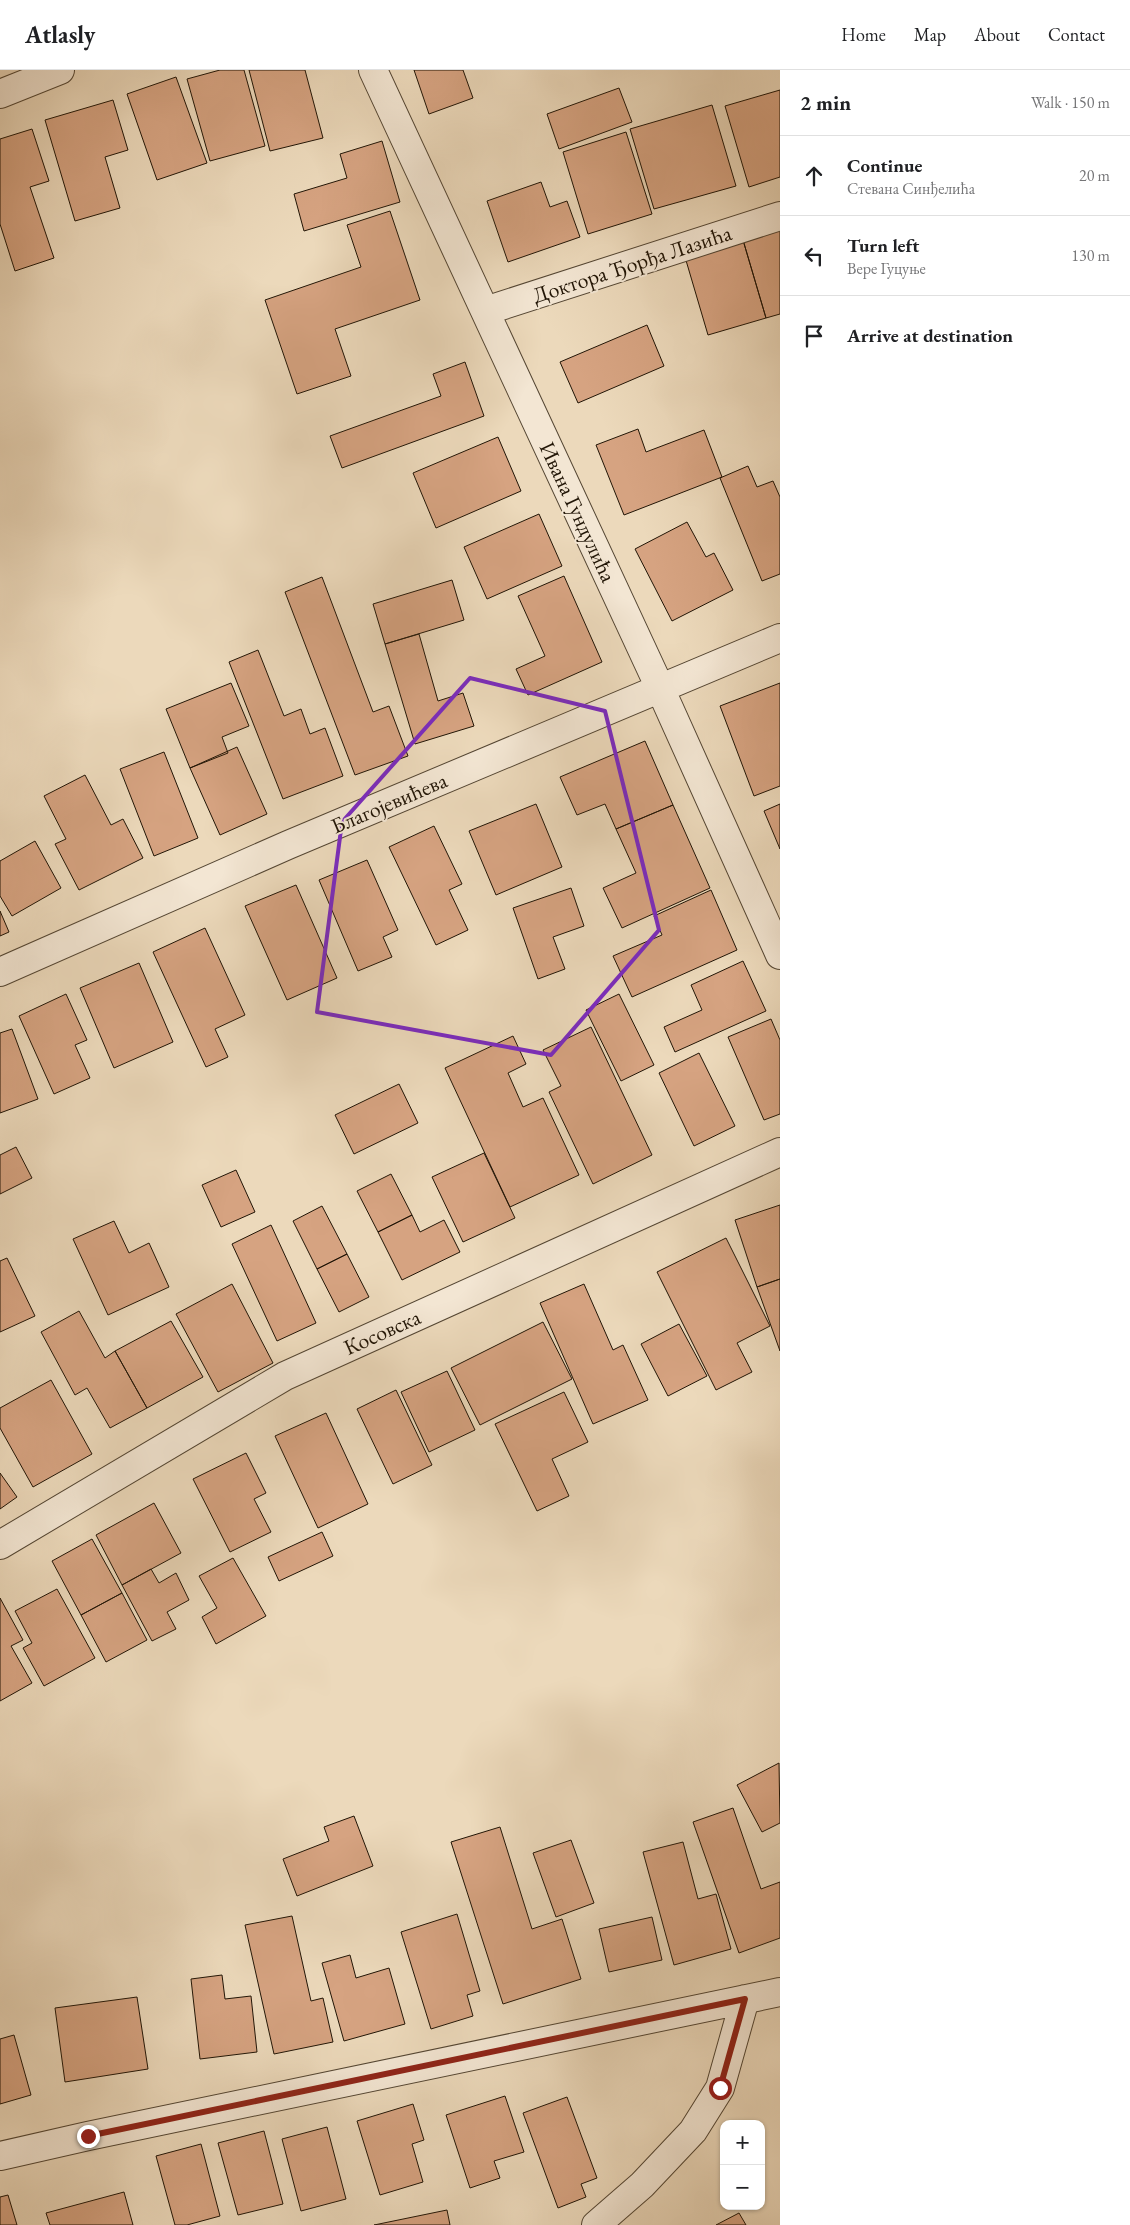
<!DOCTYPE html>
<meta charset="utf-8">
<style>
:root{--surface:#fff;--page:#f2f2f2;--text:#202124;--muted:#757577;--line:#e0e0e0}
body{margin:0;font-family:"EB Garamond",serif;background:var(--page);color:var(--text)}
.controls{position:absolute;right:15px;bottom:15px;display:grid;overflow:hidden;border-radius:10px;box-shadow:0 1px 4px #0004}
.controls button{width:45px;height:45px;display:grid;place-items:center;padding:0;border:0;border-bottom:1px solid var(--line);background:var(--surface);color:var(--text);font:25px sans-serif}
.stop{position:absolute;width:15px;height:15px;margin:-11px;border:4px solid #8f2418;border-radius:50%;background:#fff}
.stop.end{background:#8f2418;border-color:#fff;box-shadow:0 1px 5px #0008}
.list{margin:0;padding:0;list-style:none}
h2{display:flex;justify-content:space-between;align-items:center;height:65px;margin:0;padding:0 20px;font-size:21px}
h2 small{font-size:16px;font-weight:400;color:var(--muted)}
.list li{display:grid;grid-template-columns:32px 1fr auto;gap:15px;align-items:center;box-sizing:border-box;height:80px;padding:0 20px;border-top:1px solid var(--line)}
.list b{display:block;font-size:19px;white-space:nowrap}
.list p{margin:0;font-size:16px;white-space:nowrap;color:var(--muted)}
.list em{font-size:16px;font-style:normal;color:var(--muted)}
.icon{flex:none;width:28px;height:28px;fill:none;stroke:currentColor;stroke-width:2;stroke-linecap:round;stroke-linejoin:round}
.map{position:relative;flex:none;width:780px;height:2155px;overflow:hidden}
header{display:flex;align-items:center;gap:30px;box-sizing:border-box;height:70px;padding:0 25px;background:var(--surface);border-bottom:1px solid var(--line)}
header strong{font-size:24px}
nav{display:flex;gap:28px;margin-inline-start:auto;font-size:18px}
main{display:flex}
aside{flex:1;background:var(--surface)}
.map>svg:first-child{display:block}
.building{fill:#d6a381;stroke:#211506}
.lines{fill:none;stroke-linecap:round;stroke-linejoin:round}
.street-casing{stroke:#544633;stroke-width:30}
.street{stroke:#f3e6d3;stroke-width:28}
.route{stroke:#8f2418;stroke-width:6}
.marked{fill:none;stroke:#7b2cbf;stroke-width:4;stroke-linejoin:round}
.labels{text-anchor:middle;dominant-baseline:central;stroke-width:4;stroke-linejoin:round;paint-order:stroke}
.street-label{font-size:22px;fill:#211506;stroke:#f3e6d3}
</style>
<header>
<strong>Atlasly</strong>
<nav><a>Home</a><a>Map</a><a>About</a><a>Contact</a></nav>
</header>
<main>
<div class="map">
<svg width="780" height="2155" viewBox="0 0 780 2155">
<rect width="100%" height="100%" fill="#ecd9bb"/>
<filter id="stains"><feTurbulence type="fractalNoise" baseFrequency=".004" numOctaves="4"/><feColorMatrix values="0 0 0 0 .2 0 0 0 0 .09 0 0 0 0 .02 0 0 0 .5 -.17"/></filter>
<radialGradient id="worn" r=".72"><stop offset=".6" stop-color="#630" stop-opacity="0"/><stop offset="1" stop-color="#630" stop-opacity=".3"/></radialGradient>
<path class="building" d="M220,0H244L265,76L210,91L187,9Z
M249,0H305L323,68L270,81Z
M414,0H463L473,28L429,44Z
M176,7L207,93L157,110L127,24Z
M619,18L632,52L559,79L547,44Z
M780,20V107L749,117L725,36Z
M113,30L128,80L105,87L120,138L75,151L45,50Z
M712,35L736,116L654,139L630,59Z
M32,59L49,111L30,117L54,188L15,201L0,154V69Z
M626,62L652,144L588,164L563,82Z
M382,71L400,132L304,161L294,124L347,108L340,84Z
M541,112L550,137L567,131L580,167L508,192L487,131Z
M390,141L420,230L335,259L351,306L297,324L265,230L361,197L347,155Z
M780,159V244L766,248L743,170Z
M743,170L766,248L708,265L685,187Z
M647,255L664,296L578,333L560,292Z
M465,292L484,346L342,398L330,366L441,326L433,304Z
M638,359L646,382L704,360L722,407L624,445L596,375Z
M498,367L521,421L436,458L413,403Z
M748,396L757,417L773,411L780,427V504L762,511L720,408Z
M539,444L562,496L487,529L464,477Z
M687,452L706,487L714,483L733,520L672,551L635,479Z
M564,506L602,592L528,625L516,599L545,586L518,526Z
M322,507L373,642L389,636L408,686L355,705L285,522Z
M452,510L464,550L385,574L373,534Z
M419,564L438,631L463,623L474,656L415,674L385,574Z
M258,580L284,646L301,639L310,664L325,658L343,706L283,729L229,592Z
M231,613L249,656L222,667L228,683L190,698L166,639Z
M780,613V716L754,726L720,636Z
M645,671L673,735L616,759L605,734L577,745L560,707Z
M237,677L267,744L220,765L190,698Z
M164,682L198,768L154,786L120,699Z
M85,705L111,755L123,749L143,788L79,820L55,774L66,769L44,726Z
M536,734L562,797L496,825L469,761Z
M780,734V779L764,741Z
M673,735L710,818L622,858L603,818L636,803L616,759Z
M434,756L462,814L449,820L468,860L436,875L389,777Z
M35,771L61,818L12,846L0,826V791Z
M367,790L398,860L383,867L392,887L358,901L319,810Z
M296,815L337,908L287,930L245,836Z
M571,818L584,856L553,867L565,899L538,909L513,838Z
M711,820L737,880L632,927L613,886L662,865L654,846Z
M0,841L9,862L0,866Z
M205,858L245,945L215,959L228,987L206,997L153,882Z
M743,891L766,941L675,982L664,957L702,940L691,915Z
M139,893L173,972L114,998L80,918Z
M66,924L87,970L75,975L90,1008L54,1024L19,946Z
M619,924L654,995L621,1011L586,940Z
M771,949L780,970V1044L764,1050L728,967Z
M591,957L652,1085L593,1114L549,1022L561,1016L543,980Z
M12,959L38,1029L0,1043V963Z
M513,966L526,994L508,1003L523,1037L543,1028L579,1105L510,1137L445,998Z
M699,983L735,1056L694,1076L659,1003Z
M399,1014L418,1053L354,1084L335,1045Z
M16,1077L32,1108L0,1124V1085Z
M484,1083L515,1148L463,1172L432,1107Z
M236,1100L255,1142L221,1157L202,1115Z
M391,1104L412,1145L378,1162L357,1121Z
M780,1135V1209L757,1217L735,1150Z
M322,1136L347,1184L317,1199L293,1151Z
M412,1145L420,1162L444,1150L460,1182L402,1210L378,1162Z
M114,1151L129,1183L149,1173L169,1217L108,1245L73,1169Z
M271,1155L316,1253L277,1271L232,1174Z
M726,1168L770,1256L737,1273L752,1302L716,1320L657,1202Z
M347,1184L369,1227L339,1242L317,1199Z
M7,1188L35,1246L0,1262V1191Z
M780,1209V1281L757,1217Z
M232,1214L273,1293L218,1322L176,1244Z
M584,1214L613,1280L623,1275L648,1330L593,1354L540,1233Z
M79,1241L105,1288L115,1281L147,1338L110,1358L87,1318L75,1325L41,1262Z
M171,1251L203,1307L147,1338L115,1281Z
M543,1252L572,1309L480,1355L451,1298Z
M679,1254L707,1306L668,1326L641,1274Z
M447,1301L475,1360L429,1382L401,1322Z
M51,1310L92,1384L33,1417L0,1358V1338Z
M396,1320L432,1395L393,1414L357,1339Z
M564,1322L588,1372L552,1389L569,1426L537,1441L495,1354Z
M326,1343L368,1434L318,1458L275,1366Z
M246,1383L266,1423L254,1429L271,1462L230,1482L193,1409Z
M0,1403L17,1427L0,1439Z
M154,1433L181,1483L122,1515L96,1465Z
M322,1462L333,1486L279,1511L268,1487Z
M92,1469L122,1523L81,1545L52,1491Z
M233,1488L266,1546L216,1574L202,1547L217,1538L199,1506Z
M151,1499L159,1513L176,1503L189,1530L167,1542L176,1559L152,1571L122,1515Z
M57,1519L95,1588L44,1616L23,1578L32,1573L15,1541Z
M122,1523L147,1570L106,1592L81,1545Z
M0,1528L23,1570L11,1576L32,1613L0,1631Z
M779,1693L780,1753L762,1762L737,1715Z
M733,1738L761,1819L780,1812V1868L739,1883L693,1752Z
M354,1746L373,1796L297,1826L283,1789L329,1771L324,1757Z
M500,1757L532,1859L562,1849L581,1909L503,1934L451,1772Z
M571,1770L594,1833L556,1847L533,1783Z
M683,1772L698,1829L716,1824L731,1879L674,1895L643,1782Z
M457,1844L480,1921L467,1925L473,1946L431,1959L401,1862Z
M292,1846L311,1931L323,1928L333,1972L274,1984L245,1855Z
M652,1847L662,1890L609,1902L599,1859Z
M350,1885L356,1908L389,1898L405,1954L344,1971L322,1893Z
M222,1905L225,1929L251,1926L257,1982L200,1989L191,1909Z
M137,1927L148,1999L65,2012L55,1938Z
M14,1965L31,2025L0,2034V1969Z
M505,2026L524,2082L494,2091L500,2108L470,2118L446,2045Z
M567,2027L597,2108L581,2114L586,2127L558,2138L523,2043Z
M413,2034L424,2070L412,2074L423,2112L380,2125L357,2051Z
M327,2057L346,2129L301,2141L282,2069Z
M264,2061L283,2134L238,2145L218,2073Z
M201,2074L220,2146L187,2155H175L156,2086Z
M124,2122L133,2155H50L46,2143Z
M8,2125L17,2155H0V2127Z
M447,2140L450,2155H374Z
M739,2143L746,2155H716Z"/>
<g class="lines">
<defs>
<path id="street" d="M373,0L660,618L780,885
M0,24L60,0
M485,241L780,146
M0,902L288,775L780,568
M0,1475L285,1306L780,1082
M0,2086L88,2066L780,1922
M596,2155L642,2115L693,2061L720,2018L745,1929"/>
</defs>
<use href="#street" class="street-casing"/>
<use href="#street" class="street"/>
</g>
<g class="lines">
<path class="route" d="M88,2066L745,1929L720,2018"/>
</g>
<path class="marked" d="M470,608L605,641L659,860L551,985L317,942L342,752Z"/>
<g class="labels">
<g class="street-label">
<text transform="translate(632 194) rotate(-18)">Доктора Ђорђа Лазића</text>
<text transform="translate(578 442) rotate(65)">Ивана Гундулића</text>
<text transform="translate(389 733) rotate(-23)">Благојевићева</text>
<text transform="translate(382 1262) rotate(-24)">Косовска</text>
</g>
</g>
<rect width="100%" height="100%" filter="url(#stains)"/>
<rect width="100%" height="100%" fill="url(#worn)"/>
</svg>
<div class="controls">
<button>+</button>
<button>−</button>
</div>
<div class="stop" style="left:720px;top:2018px"></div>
<div class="stop end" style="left:88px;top:2066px"></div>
</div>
<aside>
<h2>2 min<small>Walk · 150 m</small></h2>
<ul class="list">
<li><svg class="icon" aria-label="ahead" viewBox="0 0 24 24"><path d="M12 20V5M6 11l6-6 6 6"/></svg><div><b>Continue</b><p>Стевана Синђелића</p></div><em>20 m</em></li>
<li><svg class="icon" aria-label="left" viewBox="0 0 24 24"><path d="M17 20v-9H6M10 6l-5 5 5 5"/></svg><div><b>Turn left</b><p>Вере Гуцуње</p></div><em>130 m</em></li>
<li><svg class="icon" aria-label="arrive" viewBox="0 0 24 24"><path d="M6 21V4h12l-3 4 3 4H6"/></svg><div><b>Arrive at destination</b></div></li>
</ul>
</aside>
</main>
